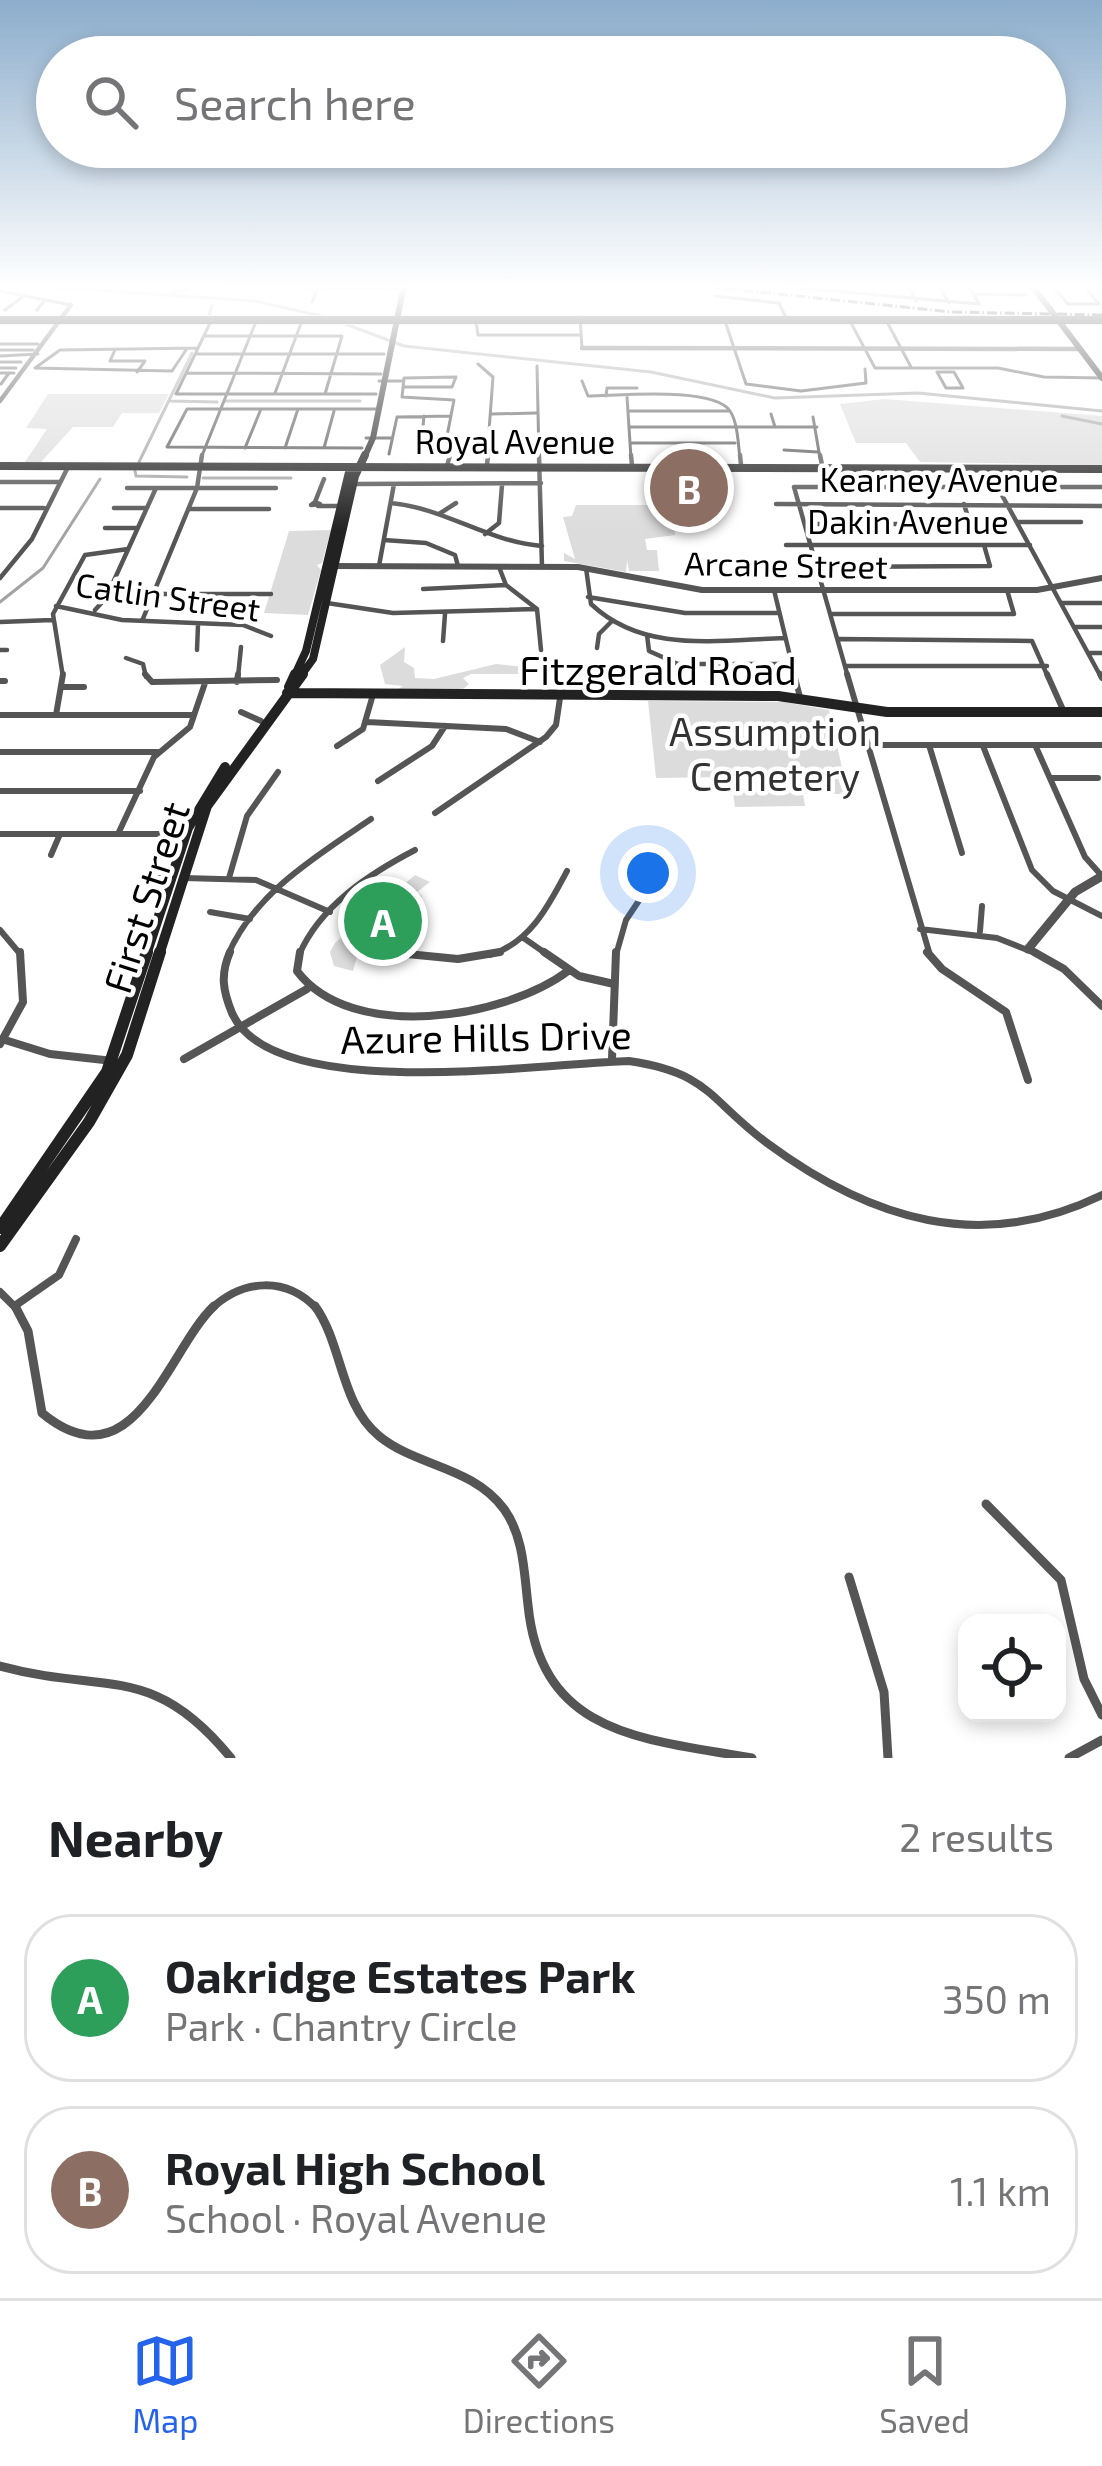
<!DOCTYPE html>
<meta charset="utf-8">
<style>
:root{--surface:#fff;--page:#f6f6f6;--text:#202124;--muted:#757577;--line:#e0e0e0;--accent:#2563eb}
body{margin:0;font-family:"Exo 2",sans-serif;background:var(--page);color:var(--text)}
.controls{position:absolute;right:36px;bottom:36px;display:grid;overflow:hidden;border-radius:24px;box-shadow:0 6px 18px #0003}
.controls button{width:108px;height:108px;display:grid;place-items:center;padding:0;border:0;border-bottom:3px solid var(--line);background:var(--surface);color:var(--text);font:60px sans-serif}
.you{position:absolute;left:648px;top:873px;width:42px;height:42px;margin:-30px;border:9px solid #fff;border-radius:50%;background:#1a73e8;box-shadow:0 0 0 18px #1a73e833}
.badge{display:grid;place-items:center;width:78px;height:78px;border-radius:50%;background:var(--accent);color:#fff;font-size:39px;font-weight:700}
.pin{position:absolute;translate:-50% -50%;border:6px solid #fff;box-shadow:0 3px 12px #0006}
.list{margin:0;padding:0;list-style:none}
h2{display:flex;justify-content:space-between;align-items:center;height:156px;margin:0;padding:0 48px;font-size:51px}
h2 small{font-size:39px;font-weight:400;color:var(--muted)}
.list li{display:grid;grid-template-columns:78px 1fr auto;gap:36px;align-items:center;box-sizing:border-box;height:168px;margin:0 24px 24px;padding:0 24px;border:3px solid var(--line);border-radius:48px}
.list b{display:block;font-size:45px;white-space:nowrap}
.list p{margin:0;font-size:39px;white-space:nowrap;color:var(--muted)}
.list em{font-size:39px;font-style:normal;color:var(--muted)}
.icon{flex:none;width:66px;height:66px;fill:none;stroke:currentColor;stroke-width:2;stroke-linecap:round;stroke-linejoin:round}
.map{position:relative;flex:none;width:1102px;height:1758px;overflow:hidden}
.search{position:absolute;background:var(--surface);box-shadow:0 6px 18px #0003;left:36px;right:36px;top:36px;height:132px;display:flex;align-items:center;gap:30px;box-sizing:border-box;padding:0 42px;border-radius:66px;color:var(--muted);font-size:45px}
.sheet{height:540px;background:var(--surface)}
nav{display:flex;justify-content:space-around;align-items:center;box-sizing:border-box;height:168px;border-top:3px solid var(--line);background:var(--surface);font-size:33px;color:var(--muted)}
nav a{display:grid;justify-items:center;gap:6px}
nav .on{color:var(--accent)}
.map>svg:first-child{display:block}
.green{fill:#dcdcdc}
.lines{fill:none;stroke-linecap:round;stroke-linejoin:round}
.stream{stroke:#a3a3a3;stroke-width:3}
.primary-casing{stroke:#dbdbdb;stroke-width:10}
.minor-far4{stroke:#555;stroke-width:3}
.minor-far3{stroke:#555;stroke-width:4.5}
.minor-far2{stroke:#555;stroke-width:6}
.minor-far1{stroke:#555;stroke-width:8}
.minor{stroke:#555;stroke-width:9}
.tertiary-far2{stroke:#555;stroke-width:4.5}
.tertiary-far1{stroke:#555;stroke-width:6}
.tertiary{stroke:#555;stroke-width:9}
.secondary-far3{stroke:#222;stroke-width:6}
.secondary-far2{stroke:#222;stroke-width:8}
.secondary-far1{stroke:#222;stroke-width:10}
.secondary{stroke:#222;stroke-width:12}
.primary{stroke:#000;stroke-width:8}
.rail{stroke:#000;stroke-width:3;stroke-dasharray:10 3 1.5 3;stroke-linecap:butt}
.labels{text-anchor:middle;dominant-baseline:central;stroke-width:9;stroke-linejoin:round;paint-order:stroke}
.far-street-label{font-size:33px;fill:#000;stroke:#fff}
.street-label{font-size:39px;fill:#000;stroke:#fff}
.park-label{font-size:39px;fill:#333;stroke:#fff}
</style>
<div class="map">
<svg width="1102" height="1758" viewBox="0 0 1102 1758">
<rect width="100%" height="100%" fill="#fff"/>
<path class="green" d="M48,394H169L159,413H122L113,427H73L41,462H25L47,429L26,428Z
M885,399L1102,416V465L920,462L906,443H856L840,404Z
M576,505H673L675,535L645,539L647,550H657L659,571H629L627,560L626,572L564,561V553L575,559L563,517L572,516Z
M331,530L322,563L317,565L321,570L308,615L264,613L289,531Z
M405,647L404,662L414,668L415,678L434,679L496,664L533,668V674H471L463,678L469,684L461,691L398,689L403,686L385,684L380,665Z
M648,701L784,702L829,710L848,794H803L805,806L735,807L731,777L656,778Z
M415,875L430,882L417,892L422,896L418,910L394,931L384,954L357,956L353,971L334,966L330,952L335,943Z"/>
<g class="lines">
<path class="stream" d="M21,285L255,301L325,317
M166,295L188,289
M209,316L212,305
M340,322L404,346L651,372L775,398L918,393L1102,411
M171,401L217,402
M226,401H360
M1062,416L1102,424
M139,462L192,353
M135,471L136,476L187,477
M203,478H291
M0,602L43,568L100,479"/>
<defs>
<path id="primary" d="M0,320H1102"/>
</defs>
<use href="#primary" class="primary-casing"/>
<path class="minor-far4" d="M766,285L979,304L968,285
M907,285L916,301
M938,285L949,303
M1052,285L1068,304H1099L1083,285
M0,291L71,305
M974,294L1025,295
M715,296L779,303L787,320
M312,302L318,288
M5,310L21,298
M37,310L45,300
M580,317L582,348
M724,318L746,384L801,391L866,383L865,369
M886,320L911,367
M211,321L176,394H376
M476,321L478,335H581
M850,321L875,368H998L1044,377L1102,378
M204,336H342L325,394
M0,344H38
M0,350H33
M115,350L110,361H145L137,372
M186,350L172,371L35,368L60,350L198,348
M196,354H384
M0,356L38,354
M0,362H21
M478,364L493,377L487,458
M537,366L539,458
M0,368H16
M937,372H954L963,388H946Z
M0,373H14
M186,373L381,374
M379,381H404
M582,381L588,396C617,396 713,386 730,411C738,423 738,444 740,458
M1,384L9,373
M403,387H452L456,377L404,378L402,397L454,400L447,436H422L424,416
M275,393L303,318
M606,396L607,388H637
M627,397L631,458
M628,411H729
M492,414L536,413
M771,414L775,427
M813,417L820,458
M629,427H817
M366,438H392
M631,443H735
M245,448L261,409
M285,448L298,409
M324,448L334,411
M362,448L167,447L187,409H378
M784,450L818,452
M389,454L397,417L451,416
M201,458L257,319
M449,458L452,448"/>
<path class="minor-far3" d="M539,455L542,567
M631,455L632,465
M740,455L741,465
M820,455L826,485
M487,465L488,455
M447,466L450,455
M0,482H59
M354,484L541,483
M997,486L1101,677
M127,488H276
M315,502L324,479
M315,502L320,504L311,505Z
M391,503C445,508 488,542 542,546
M776,504L1102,506
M318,506H345
M0,508H44
M114,508H147
M189,509H269
M439,514L456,503
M1018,522H1081
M805,524H970L964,504
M105,528H137
M485,534L499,523L502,485
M384,540L426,543L455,555L458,566
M786,545H1030
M379,566L394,484
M499,567L506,585L537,609L541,650
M818,567L990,566L984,545
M586,568L591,604C644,654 717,640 784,638
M0,578L32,539L68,467
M423,589L506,585
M774,590L795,677
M154,594H271
M588,597L685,613H779
M327,603L393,613L537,609
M1062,603H1102
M56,606L122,620L243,625L271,636
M95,610L106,598L156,488
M831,614H1014L1007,590
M142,621L197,488L202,455
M0,622L52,620
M1075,627H1102
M647,635L649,651L678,664H791
M839,639L1032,641L1048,677
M443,641L445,614
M597,648L599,634L611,622
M0,650H7
M197,650L198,625
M1089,653H1102
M126,658L143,664L146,677
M847,666H1047
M63,677L53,614L85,555L128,549
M238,677L241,647
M848,677L794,487H1102"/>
<path class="minor-far2" d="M145,674L152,682L277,680
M794,674L800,697
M847,674L930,955
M1047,674L1064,712
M1100,674L1102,678
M0,681H5
M237,682L238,674
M62,687H84
M241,712L261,721
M0,715H194
M56,715L63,674
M367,722L506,729L540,742
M865,745H1102
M929,745L962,853
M337,746L363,729L372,698
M983,746L1032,870L1053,891L1102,916
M1036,747L1085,857L1102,876
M0,752H158
M1050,778H1098
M378,781L432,746L445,726
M0,791H140
M435,813L546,737L556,725L560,698
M0,834H187
M118,834L154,757L190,727L205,683
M51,855L60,834
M150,878H171
M184,878L256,880L330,912
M229,878L247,816L278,772
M210,912L250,919
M920,929L997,938L1040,955
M0,930L21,955
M980,931L982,906
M525,939L548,955
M397,953L410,955
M228,955C254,893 318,855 371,819
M299,955C320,906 369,874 415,850
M490,955C530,943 549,905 567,871
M616,955L626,920L650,884"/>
<path class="minor-far1" d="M230,952C220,975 223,991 232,1013C273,1105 541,1063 629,1061C710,1073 708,1099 767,1143C871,1220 981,1254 1102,1195
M300,952L297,971C351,1043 504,1019 568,971
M544,952L579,976L614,984
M927,952L942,969L1006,1012L1028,1080
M1034,952L1064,969L1102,1006
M397,953L458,959L500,952
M5,1040L50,1054L113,1061
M0,1044L23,1002L20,952
M184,1059L307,989
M612,1059L616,952
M0,1292L17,1309
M16,1305L59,1275L76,1239
M211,1309C243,1279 286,1276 317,1309"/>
<path class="minor" d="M15,1306L28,1331L42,1413C134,1489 168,1349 214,1306
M315,1306C343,1345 340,1404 379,1436C417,1467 472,1466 504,1509C524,1537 524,1572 528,1605C541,1737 646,1739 752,1758
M986,1504L1061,1580L1084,1679L1102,1715
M849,1577L884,1692L888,1758
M0,1666C106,1695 152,1661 231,1758
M1069,1758L1102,1740"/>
<path class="tertiary-far2" d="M168,285L403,288
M582,348L1079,349
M0,401L71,305"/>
<path class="tertiary-far1" d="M331,566L578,567L702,590H1037L1102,578"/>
<path class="tertiary" d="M1028,949L1075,892L1102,876"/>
<path class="secondary-far3" d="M1031,285L1051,310
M1049,308L1102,378
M364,458L373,438L404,285"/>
<path class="secondary-far2" d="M0,466L1102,469
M294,677L306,651L350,468
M300,677L313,659L355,476L365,455"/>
<path class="secondary-far1" d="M289,687L295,674
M287,693L778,696L887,712H1102
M146,955L188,828L225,767
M159,955L207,806L303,674"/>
<path class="secondary" d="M0,1228L107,1072L147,952
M0,1246L89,1122L127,1055L160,952"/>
<use href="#primary" class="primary"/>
<path class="rail" d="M691,285L952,312L1102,315"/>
</g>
<linearGradient id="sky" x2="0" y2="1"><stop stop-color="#8cadcc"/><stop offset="0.54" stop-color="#fff"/><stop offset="1" stop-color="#fff" stop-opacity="0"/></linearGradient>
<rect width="1102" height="531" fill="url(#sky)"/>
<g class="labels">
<g class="far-street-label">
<text x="515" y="441">Royal Avenue</text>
<text x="939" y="479">Kearney Avenue</text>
<text x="908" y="521">Dakin Avenue</text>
<text transform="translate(786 564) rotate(1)">Arcane Street</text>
<text transform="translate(168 596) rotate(8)">Catlin Street</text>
</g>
<g class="street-label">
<text x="658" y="669">Fitzgerald Road</text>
<text transform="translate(145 897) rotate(-72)">First Street</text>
<text transform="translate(486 1036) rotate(-1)">Azure Hills Drive</text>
</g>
<g class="park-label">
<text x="775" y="730">Assumption<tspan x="775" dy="45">Cemetery</tspan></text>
</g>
</g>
</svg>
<div class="controls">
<button><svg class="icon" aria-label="locate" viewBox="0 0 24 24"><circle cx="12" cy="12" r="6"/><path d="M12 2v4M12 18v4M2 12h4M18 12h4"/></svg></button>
</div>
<div class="you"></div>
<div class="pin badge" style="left:383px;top:921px;background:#2e9e5b">A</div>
<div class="pin badge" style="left:689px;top:488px;background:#8d6e63">B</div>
<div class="search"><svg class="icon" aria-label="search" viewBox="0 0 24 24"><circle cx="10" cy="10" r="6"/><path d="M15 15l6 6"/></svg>Search here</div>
</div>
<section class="sheet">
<h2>Nearby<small>2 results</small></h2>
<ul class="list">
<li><span class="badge" style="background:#2e9e5b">A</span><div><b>Oakridge Estates Park</b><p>Park · Chantry Circle</p></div><em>350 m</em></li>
<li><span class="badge" style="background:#8d6e63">B</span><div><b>Royal High School</b><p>School · Royal Avenue</p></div><em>1.1 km</em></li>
</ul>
</section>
<nav>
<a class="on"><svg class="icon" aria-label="map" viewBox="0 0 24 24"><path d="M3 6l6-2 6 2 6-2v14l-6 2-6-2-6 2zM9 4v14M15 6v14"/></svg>Map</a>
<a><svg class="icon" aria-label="directions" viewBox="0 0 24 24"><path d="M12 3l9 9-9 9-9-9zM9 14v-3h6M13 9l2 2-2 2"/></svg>Directions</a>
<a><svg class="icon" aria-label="saved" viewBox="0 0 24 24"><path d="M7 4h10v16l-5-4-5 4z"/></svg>Saved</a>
</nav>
